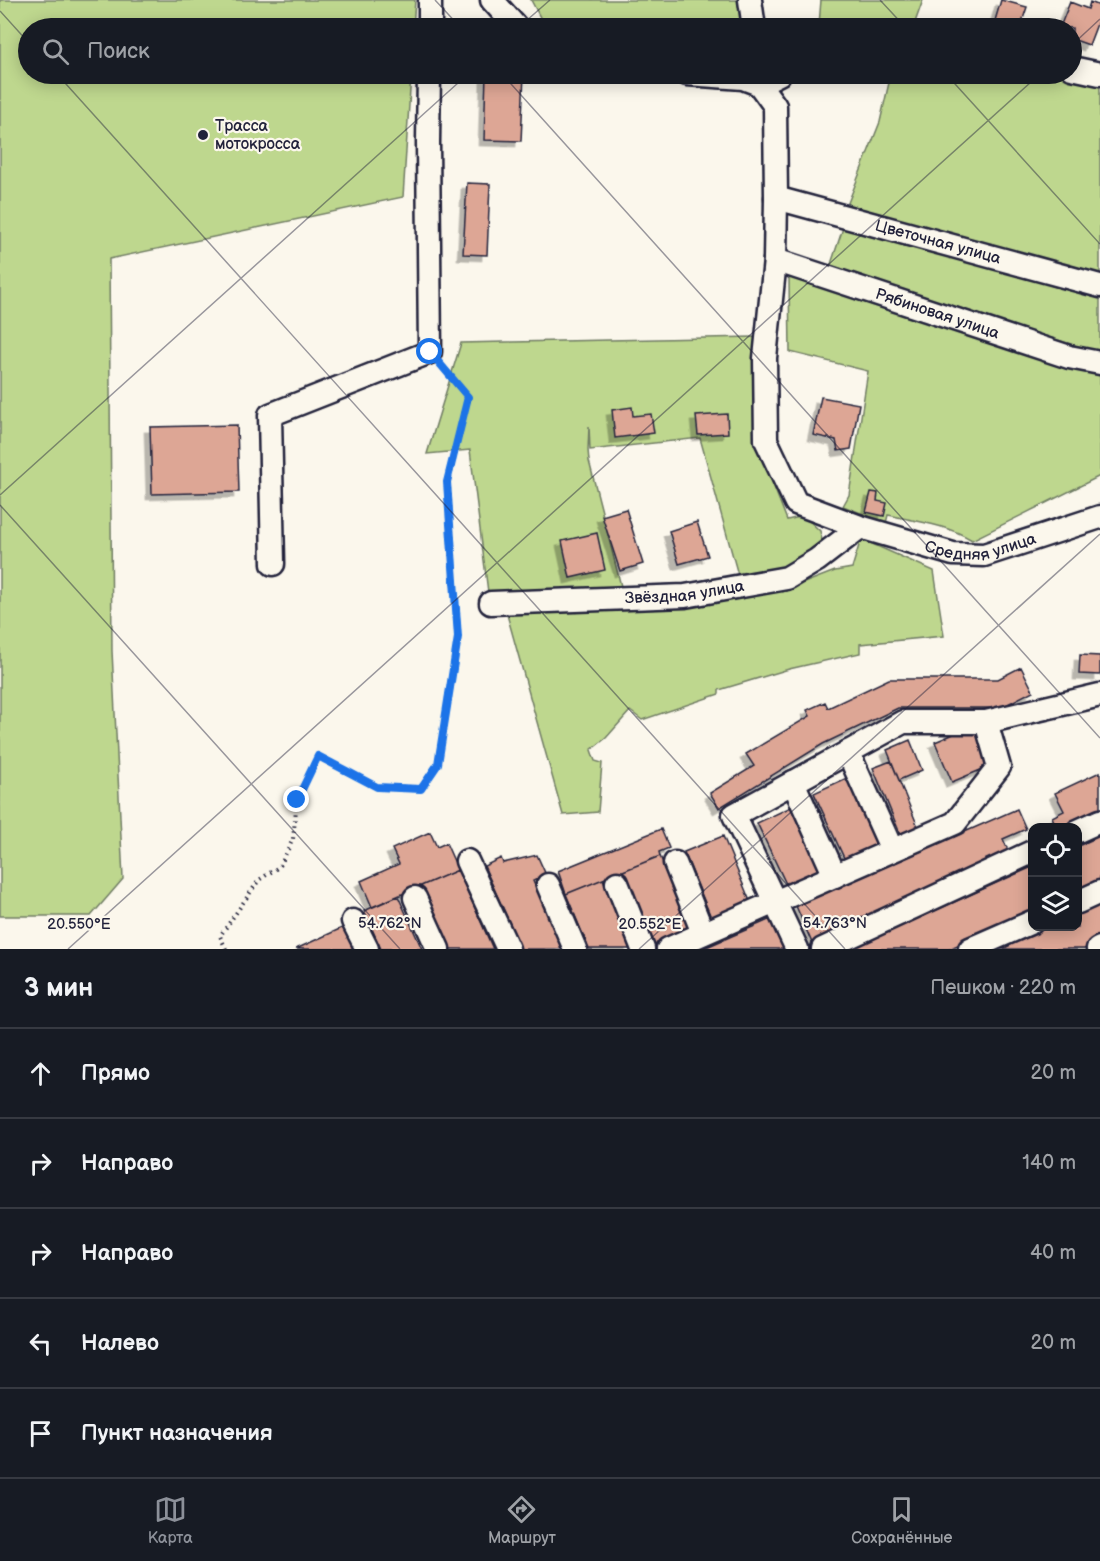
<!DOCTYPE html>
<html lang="ru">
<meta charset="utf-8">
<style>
:root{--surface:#171b24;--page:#20242c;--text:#f1f3f6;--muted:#9ea1a6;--line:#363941;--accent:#8c9099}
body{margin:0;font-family:"Balsamiq Sans",sans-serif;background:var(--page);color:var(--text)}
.controls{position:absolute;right:18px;bottom:18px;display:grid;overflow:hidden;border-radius:12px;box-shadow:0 3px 15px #0003}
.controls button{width:54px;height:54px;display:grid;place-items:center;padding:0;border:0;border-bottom:2px solid var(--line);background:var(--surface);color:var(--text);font:30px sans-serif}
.stop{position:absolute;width:18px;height:18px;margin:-14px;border:4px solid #1a73e8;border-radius:50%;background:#fff}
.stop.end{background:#1a73e8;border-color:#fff;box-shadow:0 2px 6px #0008}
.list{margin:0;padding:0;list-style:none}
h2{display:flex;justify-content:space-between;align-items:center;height:78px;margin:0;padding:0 24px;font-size:26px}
h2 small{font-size:20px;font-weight:400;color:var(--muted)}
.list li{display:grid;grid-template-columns:39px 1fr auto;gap:18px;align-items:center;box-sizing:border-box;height:90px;padding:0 24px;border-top:2px solid var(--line)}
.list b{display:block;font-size:22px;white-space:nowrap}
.list em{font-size:20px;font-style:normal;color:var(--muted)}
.icon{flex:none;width:33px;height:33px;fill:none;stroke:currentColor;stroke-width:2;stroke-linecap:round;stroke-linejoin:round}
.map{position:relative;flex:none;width:1100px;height:949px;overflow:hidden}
.search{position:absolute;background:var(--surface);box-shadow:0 3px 15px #0003;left:18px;right:18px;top:18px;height:66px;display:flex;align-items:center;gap:15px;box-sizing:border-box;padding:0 21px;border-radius:33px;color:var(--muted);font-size:22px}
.sheet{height:528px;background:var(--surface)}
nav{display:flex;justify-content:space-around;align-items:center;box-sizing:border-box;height:84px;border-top:2px solid var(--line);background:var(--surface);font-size:16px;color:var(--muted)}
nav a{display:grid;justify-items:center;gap:3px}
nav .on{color:var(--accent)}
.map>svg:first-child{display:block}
.green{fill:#bed78e;stroke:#707c64;stroke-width:1.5}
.building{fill:#dda695;stroke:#22223b;stroke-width:1.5;filter:url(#shadow)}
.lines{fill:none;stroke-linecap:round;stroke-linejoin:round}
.minor-casing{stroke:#22223b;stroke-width:27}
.path{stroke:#22223b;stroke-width:4;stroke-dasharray:1.5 4.5;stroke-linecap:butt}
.minor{stroke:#fbf7ec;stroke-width:22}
.route{stroke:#1a73e8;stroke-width:8}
.ticks{fill:none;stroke:#22223b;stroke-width:1.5;stroke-opacity:0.45}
.poi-dot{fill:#22223b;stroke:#fbf7ec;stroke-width:2}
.labels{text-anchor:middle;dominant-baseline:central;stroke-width:4.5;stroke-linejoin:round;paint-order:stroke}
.poi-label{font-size:16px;fill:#22223b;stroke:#fbf7ec;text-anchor:start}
.street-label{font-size:16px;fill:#22223b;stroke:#fbf7ec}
.ticks-label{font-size:15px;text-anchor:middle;fill:#22223b;stroke:#fbf7ec;stroke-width:4.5;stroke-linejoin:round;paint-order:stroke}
</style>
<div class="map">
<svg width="1100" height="949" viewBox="0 0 1100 949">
<defs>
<filter id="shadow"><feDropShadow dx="-5.5" dy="5.5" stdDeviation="0" flood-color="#0004"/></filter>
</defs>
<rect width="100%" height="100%" fill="#fbf7ec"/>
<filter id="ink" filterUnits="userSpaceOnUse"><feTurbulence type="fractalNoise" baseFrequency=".0167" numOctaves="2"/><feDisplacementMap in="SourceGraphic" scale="12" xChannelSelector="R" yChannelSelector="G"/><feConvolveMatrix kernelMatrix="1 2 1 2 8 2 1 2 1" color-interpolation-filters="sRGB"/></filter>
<g filter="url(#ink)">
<path class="green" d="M0,0H415L413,28H28V74H411L403,197L109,259L112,651L123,879L91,916H0Z
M531,0H741L742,28H548L543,23Z
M821,0H923L913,28H908L855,23L819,25Z
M1072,73L1100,79V276L846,208L880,122L891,74Z
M844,225L1053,279L1052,286L1100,296V353L955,308L948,304L829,270Z
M799,274L1100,368V476L972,540C948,525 916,521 888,515L886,523L843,506L849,495L868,371L790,352L789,278Z
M754,337L768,340L762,457L787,520L804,516L820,531L823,545L795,569L738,575L700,438L590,450L589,426L588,450L589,461L622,590L488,592L470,450L427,454L461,343Z
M861,539L934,571L944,636L860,644V653L789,669L719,690V694L642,720L630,711L606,738L591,750L595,761L602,763L598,812L563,815L506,611L773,587L804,583L835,571L852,568Z"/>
<path class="building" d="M1001,0L1027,7L1020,28H1007L994,24Z
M1070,2L1088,9L1090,2L1100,6V16L1089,45L1072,39V28L1060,27Z
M486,74H524L521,141L484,140Z
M467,183L490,184L487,255L463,254Z
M821,397L859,404L851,449L838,451L836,440L813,435Z
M632,407L633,416L651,414L654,433L615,438L612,410Z
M727,414L728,433L698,435L696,416Z
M237,425L239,492L152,494L150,427Z
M871,492L878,493L877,501L887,503L884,516L866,512Z
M626,509L643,564L620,571L602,516Z
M697,522L708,556L679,564L669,531Z
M597,533L605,570L570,578L562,541Z
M1080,655L1100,656V675L1079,674Z
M1021,667L1033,691L1000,708H898L823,744L719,808L710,793L754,766L746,754L810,716L807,710L825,702L828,708L889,679H998Z
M973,726L990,766L952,782L935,742Z
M910,740L922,770L899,780L887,750Z
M891,761L919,829L901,836L873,768Z
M1100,772V815L1074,828H1057L1052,817L1064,811L1055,793Z
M849,777L880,844L845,860L814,793Z
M791,807L821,870L787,886L757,823Z
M1017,809L1026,829L1003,839L1011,857L812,943L796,906Z
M661,829L669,848L659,852L660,856L566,894L558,871Z
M430,832L437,847L446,843L458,870L372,907L361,881L399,864L392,849Z
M723,836L752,906L713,922L684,852Z
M1100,836V881L1078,891V846Z
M537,855L546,875L533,881L563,949H521L484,866L501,858L503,863Z
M660,856L691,930L654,946L623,871Z
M1032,867V911L949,949H850Z
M458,870L493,949H450L421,886Z
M603,879L632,949H589L566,894Z
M398,896L422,949H381L364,911Z
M1100,900V942L1084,949H992L1042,927H1078V910Z
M771,919L784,949H702Z
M344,927L354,949H296Z"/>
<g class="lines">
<defs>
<g id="minor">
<path d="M492,0L517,28"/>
<path d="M750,0L754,28"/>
<path d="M430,28V0"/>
<path d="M1072,68L1100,74"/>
<path id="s1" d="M687,74L743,78L759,84L775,106L776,198L775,260L765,358L766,440L796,503L860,527L953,554L984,555L1100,517"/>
<path d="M759,84L779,74"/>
<path id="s2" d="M776,198L1100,286"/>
<path id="s3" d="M775,260L1069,357L1100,363"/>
<path d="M273,564L270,415L430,352L428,142L429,74"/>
<path id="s4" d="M491,603L685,596L787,578L817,560L860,527"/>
<path d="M848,752L892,850"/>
<path d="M793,782L835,876"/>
<path d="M1078,831L1100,821"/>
<path d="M467,861L508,949"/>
<path d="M675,863L703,933"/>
<path d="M617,883L643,949"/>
<path d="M548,885L575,949"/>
<path d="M415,898L438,949"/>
<path d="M1078,902L1100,892"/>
<path d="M353,921L367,949"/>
<path d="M668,949L955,823L999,767L986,722"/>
<path d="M797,949L734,815L903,722H986L1100,695"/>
<path d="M823,949L1032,852"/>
<path d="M970,949L1032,922"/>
<path d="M1098,949L1100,948"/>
</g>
</defs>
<use href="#minor" class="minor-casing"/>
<path class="path" d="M226,949L220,936L259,880L280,866L293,839L297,800L318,756L377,787L421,788L438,764L458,637L448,482L468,397L442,366"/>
<use href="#minor" class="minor"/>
</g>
</g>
<g class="lines" filter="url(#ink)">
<path class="route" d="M297,800L318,756L377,787L421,789L438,764L458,637L447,482L468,397L430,352"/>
</g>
<path class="ticks" d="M435,0L461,28M880,0L906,28M0,11L28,42M518,28L550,0M1072,45L1100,19M57,74L845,949M502,74L1100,738M946,74L1100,244M0,495L468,74M0,505L400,949M68,949L1040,74M639,949L1100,534"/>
<circle class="poi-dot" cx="203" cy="135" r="6"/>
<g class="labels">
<g class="poi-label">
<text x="215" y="126">Трасса<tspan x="215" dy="18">мотокросса</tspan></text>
</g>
<g class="street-label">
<text stroke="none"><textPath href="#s2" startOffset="168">Цветочная улица</textPath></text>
<text stroke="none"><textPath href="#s3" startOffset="171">Рябиновая улица</textPath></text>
<text stroke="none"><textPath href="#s1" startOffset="698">Средняя улица</textPath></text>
<text stroke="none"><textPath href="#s4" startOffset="194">Звёздная улица</textPath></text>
</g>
</g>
<g class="ticks-label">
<text x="390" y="928">54.762°N</text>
<text x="835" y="928">54.763°N</text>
<text x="79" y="929">20.550°E</text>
<text x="650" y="929">20.552°E</text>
</g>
</svg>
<div class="controls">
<button><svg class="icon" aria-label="locate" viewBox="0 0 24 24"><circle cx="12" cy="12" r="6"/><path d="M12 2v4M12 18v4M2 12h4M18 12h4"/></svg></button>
<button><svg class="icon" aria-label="layers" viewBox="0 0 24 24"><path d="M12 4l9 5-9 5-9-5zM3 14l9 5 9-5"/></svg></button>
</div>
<div class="stop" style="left:430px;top:352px"></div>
<div class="stop end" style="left:297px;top:800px"></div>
<div class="search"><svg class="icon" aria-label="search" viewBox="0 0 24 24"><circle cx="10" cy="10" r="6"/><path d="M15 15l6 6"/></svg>Поиск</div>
</div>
<section class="sheet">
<h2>3 мин<small>Пешком · 220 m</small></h2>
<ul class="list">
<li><svg class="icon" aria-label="ahead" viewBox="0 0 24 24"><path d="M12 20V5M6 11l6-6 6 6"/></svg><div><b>Прямо</b></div><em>20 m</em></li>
<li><svg class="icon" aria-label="right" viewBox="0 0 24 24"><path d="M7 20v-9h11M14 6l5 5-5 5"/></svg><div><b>Направо</b></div><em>140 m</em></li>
<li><svg class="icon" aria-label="right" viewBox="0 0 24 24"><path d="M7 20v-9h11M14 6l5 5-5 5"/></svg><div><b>Направо</b></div><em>40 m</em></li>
<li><svg class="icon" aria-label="left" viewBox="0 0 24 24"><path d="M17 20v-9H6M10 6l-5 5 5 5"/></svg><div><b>Налево</b></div><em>20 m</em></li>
<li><svg class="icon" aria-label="arrive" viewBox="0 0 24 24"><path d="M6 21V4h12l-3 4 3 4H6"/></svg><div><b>Пункт назначения</b></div></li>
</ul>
</section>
<nav>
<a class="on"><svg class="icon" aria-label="map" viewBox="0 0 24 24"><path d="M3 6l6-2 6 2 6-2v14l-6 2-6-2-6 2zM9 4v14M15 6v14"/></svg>Карта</a>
<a><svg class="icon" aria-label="directions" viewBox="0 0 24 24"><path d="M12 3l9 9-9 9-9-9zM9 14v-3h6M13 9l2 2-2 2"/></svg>Маршрут</a>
<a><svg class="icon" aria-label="saved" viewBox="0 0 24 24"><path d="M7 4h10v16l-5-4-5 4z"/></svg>Сохранённые</a>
</nav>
